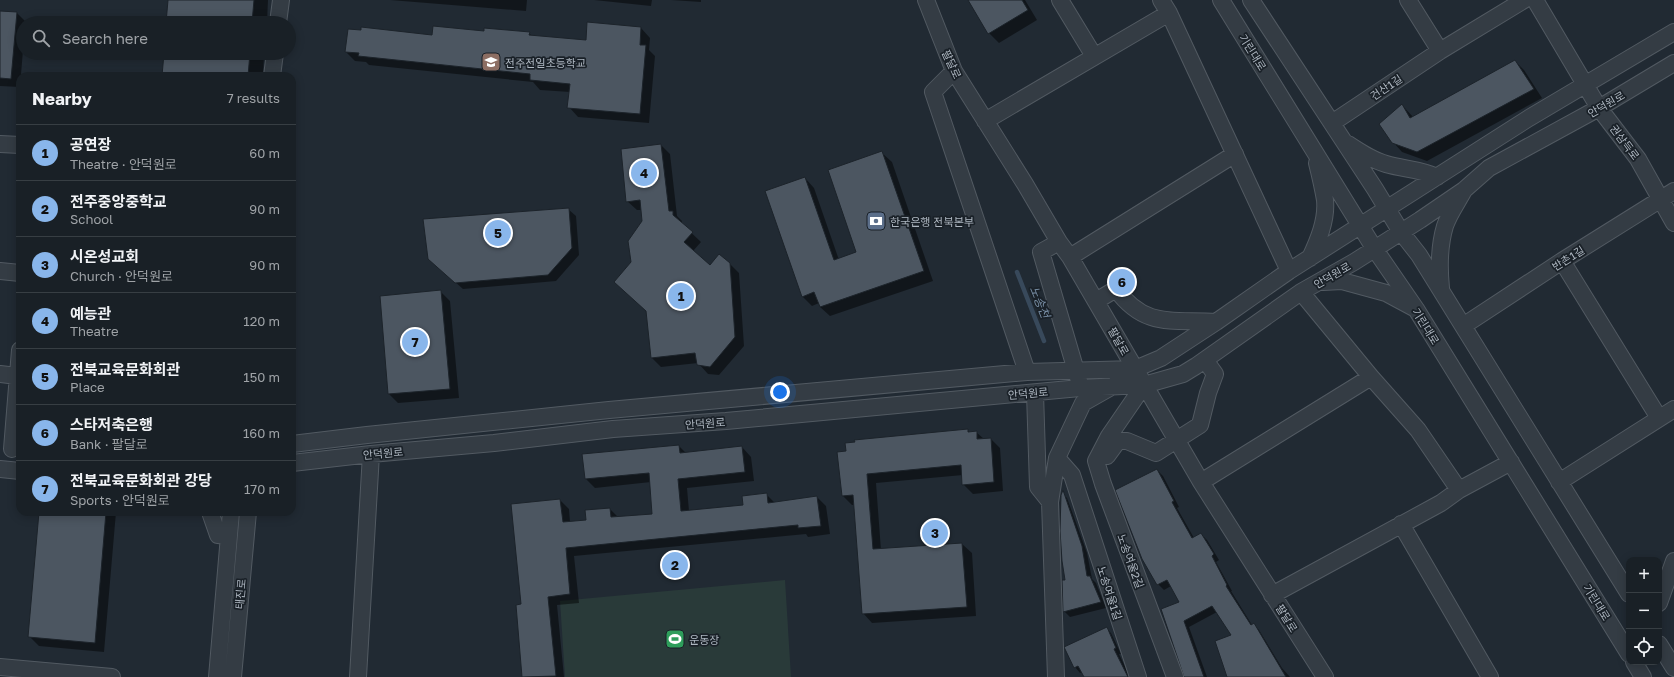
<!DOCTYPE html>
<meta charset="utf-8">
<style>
:root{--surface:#192026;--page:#262d32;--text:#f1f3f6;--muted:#9fa3a7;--line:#373e43;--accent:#89b6eb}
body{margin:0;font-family:"Golos Text","Noto Sans KR",sans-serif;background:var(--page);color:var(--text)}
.controls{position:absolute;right:12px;bottom:12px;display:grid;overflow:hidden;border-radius:8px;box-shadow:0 2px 10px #0003}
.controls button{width:36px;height:36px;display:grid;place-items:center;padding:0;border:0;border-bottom:1px solid var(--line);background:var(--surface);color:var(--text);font:20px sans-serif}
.you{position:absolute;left:780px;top:392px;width:14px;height:14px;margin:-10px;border:3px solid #fff;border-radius:50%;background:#1a73e8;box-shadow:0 0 0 6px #1a73e833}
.badge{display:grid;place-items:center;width:26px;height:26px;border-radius:50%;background:var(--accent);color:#111;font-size:13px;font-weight:700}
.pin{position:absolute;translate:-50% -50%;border:2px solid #fff;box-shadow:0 1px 4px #0006}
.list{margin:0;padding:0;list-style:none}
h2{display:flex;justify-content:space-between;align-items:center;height:52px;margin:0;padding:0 16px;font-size:17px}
h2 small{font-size:13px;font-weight:400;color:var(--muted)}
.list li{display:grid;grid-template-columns:26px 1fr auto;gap:12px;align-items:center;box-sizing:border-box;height:56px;padding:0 16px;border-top:1px solid var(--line)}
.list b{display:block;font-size:15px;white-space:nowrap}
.list p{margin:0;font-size:13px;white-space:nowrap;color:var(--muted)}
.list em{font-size:13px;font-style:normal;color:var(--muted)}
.icon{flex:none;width:22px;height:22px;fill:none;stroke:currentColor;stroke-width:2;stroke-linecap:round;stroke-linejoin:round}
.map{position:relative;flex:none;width:1674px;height:677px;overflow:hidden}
.search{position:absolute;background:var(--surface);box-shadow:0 2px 10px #0003;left:16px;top:16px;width:280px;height:44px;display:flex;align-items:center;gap:10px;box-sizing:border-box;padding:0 14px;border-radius:22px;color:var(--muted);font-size:15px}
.panel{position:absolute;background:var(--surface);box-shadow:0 2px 10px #0003;left:16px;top:72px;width:280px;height:444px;border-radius:12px}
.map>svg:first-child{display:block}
.green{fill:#293a39}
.shadow{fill:#0007}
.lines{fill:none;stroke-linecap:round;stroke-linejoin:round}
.stream{stroke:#38495b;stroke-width:4.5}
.building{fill:#4c5661;stroke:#1c232a}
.minor-casing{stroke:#525a62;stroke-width:18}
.minor{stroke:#343c44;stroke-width:16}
.labels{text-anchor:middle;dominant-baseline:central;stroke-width:3.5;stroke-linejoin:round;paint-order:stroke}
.street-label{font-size:11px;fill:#aeb7c1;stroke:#1a2128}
.poi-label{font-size:11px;fill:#aeb7c1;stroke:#1a2128;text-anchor:start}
.water-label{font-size:12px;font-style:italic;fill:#798fa6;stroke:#1a2128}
</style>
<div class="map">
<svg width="1674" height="677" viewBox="0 0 1674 677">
<rect width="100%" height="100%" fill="#212a33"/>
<path class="green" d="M785,580L791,677H565L560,601Z"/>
<path class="shadow" d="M169,0H268L267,23H167Z
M390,0H527L526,11Z
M594,0H652L651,6Z
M671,0H701V2Z
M972,0H1025L1037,20L999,43L989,33Z
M0,12L17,13L26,22L23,23V50L20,87L0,86Z
M641,28L650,38L649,50L655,56L649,123L578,117L569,107L570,92L540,90L533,82L369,65L366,62L355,61L346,52L433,36L485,32L529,33L533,37L587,41Z
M165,53H264L263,76H163Z
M1515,61L1524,70L1542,98L1427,161L1402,152L1393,142L1402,105L1413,117Z
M48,73L70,75L71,76H48Z
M661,145L670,154L677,216L682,221V224L701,242L693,251L710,267L729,263L739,273L744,346L719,375L708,374L698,363L661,367L652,358L648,312L632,262L643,221L642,210H637L627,201Z
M882,153L892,162L933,281L830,316L820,307L819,303L812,306L802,296L805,178L814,188L839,260L858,253Z
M568,209L576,216L579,255L556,281L463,289L437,266Z
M440,291L450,301L459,398L398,403L389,394Z
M967,430L970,433L976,432L984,439H991L1000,448L1003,491L973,494L963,484V475L876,483L881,550L962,544L972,553L976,616L872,623L863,613L855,505H852L843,496L839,453Z
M679,446L686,453L742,447L751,457L754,481L687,488L689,511L744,506L766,494L775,503L817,497L826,506L830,534L808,537L806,534L574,556L579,603L557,605L564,677H523L517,605H523L560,500L569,509L570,522L587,521L610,509L619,518L653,514L651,482L595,488L586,479Z
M1157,470L1163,476L1179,507L1177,508L1194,538L1201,534L1207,540L1219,560L1216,562L1232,591H1231L1252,625L1253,624L1259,630L1282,668L1290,677H1228L1232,636L1217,612L1189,627L1207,677H1185L1181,603L1171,586L1164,590L1158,584Z
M1062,493L1067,498L1087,553L1092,579L1096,583L1106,608L1070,617L1064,611L1066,580Z
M40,512H116L104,652L39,646L29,636Z
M1106,628L1111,633L1121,654H1119L1130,677H1085L1082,672L1080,673L1075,667Z"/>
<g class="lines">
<path class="stream" d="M1017,272L1044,341"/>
</g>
<path class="building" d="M168,0H254L252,23H166Z
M968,0H1022L1028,10L988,34Z
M0,11L17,12L11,79L0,78Z
M587,22L641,27L640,45H646L640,114L567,108L570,84L530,80V74L358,56L359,53L345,52L348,29L361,30V27L432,35L433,26L484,31V28L530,32L529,35L586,40Z
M164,53H250L248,76H162Z
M1515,60L1534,89L1417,152L1392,143L1379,124L1402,104L1410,118Z
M661,144L669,211H673V215L693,232L684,242L710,265L719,254L730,263L735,337L710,367L697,365L695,353L651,358L646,311L614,282L631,262L628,241L642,221L640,200L626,202L621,149Z
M882,151L924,271L820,307L814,292L802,297L765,191L805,177L834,260L856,252L828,170Z
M569,208L572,248L548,275L455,283L428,259L423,219Z
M441,290L450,389L388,394L380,296Z
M968,429V432L977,431V439L991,438L994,482L962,485L961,465L867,474L873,549L962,543L967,607L862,614L853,495L842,496L837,452L846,451L845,443L855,442L854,440Z
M679,445L680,453L742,446L745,472L678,479L681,511L743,505L742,496L767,493L768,503L817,496L821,526L798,528V525L566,548L570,594L548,597L556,676L522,677L516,605L521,604L511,504L560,499L563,522L586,520L585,510L610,508L611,517L652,514L649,473L585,479L582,454Z
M1157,469L1174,501L1172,502L1192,538L1201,533L1214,554L1212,556L1227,585L1226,586L1251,625L1254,623L1286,677H1227L1215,641L1231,635L1212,606L1184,621L1204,677H1184L1161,609L1179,602L1167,580L1157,585L1142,559L1115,490Z
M1063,490L1082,546L1087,576H1090L1101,602L1063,612L1062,580H1065L1062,561L1060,531L1061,495Z
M39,512H106L95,643L28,637Z
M1107,627L1116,648L1114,649L1128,677H1084L1078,666L1074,668L1064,647Z"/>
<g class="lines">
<defs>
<path id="minor" d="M926,0L954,71L1025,184L1059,242L1070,257L1201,482L1325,677
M1060,0L1094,56
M1161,0L1169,13L1289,271
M1221,0L1374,248L1416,309L1629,654
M1251,0L1375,189L1401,232L1419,255L1629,594
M1408,0L1440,51
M1535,0L1599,108L1638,159L1674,223
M278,23L281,0
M954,71L933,92L1027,372
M272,76L275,53
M985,121L1169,13
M1332,123L1440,51L1524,0
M0,144L20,145
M1348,144C1360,152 1372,160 1386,164C1403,169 1421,169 1437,177
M1059,242L1041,252L1079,381
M1070,257L1235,154
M1310,258C1318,241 1327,220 1325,200C1323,188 1320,175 1317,163
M1562,261L1659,418
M0,271L20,273
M1323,282L1342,281L1386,293L1414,308
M1441,288C1439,268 1439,246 1445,226C1449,214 1457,203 1463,192
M1096,301L1116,289C1145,329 1173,319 1216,322
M1463,326L1562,261L1674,191
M0,374L17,376
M1371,377L1418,430L1459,490
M1144,385L1109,436L1096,461L1103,484L1175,677
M1035,393L1038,487L1050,502
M292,444L367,435L609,410L1027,372L1135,369
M12,449L20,350
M1107,456L1118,441H1127L1156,453L1200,425L1208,393L1215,374L1205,360
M1057,458L1072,475L1138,677
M292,463L371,454L494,443L613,429L726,421L1080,388L1144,385L1183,374L1196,366L1301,292L1354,262L1420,220L1464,190L1489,168L1599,108L1674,63
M0,469L20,471
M1201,482L1371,377L1301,292
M1559,482L1674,409
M210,512L218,535L228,536
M1401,524L1490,677
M1272,595L1441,503L1459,490L1511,462
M1659,603L1674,561
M1659,644L1674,668
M1634,662L1643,677
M0,667L112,677
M217,677L231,512
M233,677L248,512
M358,677L371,454
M1056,677L1050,502L1057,458L1083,403L1113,386L1135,369L1161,358L1216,322L1289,271L1529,118L1674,32"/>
</defs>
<use href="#minor" class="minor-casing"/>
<use href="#minor" class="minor"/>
</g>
<defs>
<symbol id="school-square" viewBox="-11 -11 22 22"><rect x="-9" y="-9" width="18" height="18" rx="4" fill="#8d6e63" stroke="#1a2128"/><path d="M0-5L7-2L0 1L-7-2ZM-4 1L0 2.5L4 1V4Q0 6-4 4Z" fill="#fff"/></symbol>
<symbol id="bank-square" viewBox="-11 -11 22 22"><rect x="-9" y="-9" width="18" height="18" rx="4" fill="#5c6f8a" stroke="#1a2128"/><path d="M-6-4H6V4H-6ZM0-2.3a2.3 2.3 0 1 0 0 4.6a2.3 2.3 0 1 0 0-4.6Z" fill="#fff"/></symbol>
<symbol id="stadium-square" viewBox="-11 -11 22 22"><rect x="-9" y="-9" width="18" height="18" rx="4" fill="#2e9e5b" stroke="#1a2128"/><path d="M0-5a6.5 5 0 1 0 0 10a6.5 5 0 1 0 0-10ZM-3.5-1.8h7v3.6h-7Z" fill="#fff"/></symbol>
</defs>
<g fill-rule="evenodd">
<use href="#school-square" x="480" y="51" width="22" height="22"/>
<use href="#bank-square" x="865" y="210" width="22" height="22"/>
<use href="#stadium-square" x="664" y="628" width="22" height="22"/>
</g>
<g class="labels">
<g class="street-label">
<text transform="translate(1253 52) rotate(58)">기린대로</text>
<text transform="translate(952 64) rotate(65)">팔달로</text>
<text transform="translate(1386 87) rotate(-34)">건산1길</text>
<text transform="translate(1606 104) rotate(-30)">안덕원로</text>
<text transform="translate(1625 142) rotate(53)">권삼득로</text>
<text transform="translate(1568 258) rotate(-32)">반촌1길</text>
<text transform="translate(1332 275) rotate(-30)">안덕원로</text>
<text transform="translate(1426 326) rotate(58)">기린대로</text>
<text transform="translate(1119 341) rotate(61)">팔달로</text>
<text transform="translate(1028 393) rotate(-5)">안덕원로</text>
<text transform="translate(705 423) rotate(-4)">안덕원로</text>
<text transform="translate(383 453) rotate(-5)">안덕원로</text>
<text transform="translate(1131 561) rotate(70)">노송여울2길</text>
<text transform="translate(1110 593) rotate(72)">노송여울1길</text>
<text transform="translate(240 594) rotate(-85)">태진로</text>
<text transform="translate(1597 602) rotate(58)">기린대로</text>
<text transform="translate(1287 618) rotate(58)">팔달로</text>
</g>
<g class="poi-label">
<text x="505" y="62">전주전일초등학교</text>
<text x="890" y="221">한국은행 전북본부</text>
<text x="689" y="639">운동장</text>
</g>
<g class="water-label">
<text transform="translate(1040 302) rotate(68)">노송천</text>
</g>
</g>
</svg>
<div class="controls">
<button>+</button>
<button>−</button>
<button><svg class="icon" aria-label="locate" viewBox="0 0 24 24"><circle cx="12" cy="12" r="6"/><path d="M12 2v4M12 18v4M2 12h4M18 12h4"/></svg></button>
</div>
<div class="you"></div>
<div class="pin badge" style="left:681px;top:296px">1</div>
<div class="pin badge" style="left:675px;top:565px">2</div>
<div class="pin badge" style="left:935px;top:533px">3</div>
<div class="pin badge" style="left:644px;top:173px">4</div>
<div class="pin badge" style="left:498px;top:233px">5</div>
<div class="pin badge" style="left:1122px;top:282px">6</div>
<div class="pin badge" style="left:415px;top:342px">7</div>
<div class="search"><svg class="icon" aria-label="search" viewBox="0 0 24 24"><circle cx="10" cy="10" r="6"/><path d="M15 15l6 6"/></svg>Search here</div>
<section class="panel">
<h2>Nearby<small>7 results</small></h2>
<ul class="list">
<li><span class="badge">1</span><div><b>공연장</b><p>Theatre · 안덕원로</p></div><em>60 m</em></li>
<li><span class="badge">2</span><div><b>전주중앙중학교</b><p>School</p></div><em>90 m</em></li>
<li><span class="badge">3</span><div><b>시온성교회</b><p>Church · 안덕원로</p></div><em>90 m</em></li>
<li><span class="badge">4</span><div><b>예능관</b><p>Theatre</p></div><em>120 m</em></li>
<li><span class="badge">5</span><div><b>전북교육문화회관</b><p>Place</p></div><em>150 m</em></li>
<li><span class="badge">6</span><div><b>스타저축은행</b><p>Bank · 팔달로</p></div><em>160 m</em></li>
<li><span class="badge">7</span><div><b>전북교육문화회관 강당</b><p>Sports · 안덕원로</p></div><em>170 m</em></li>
</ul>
</section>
</div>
